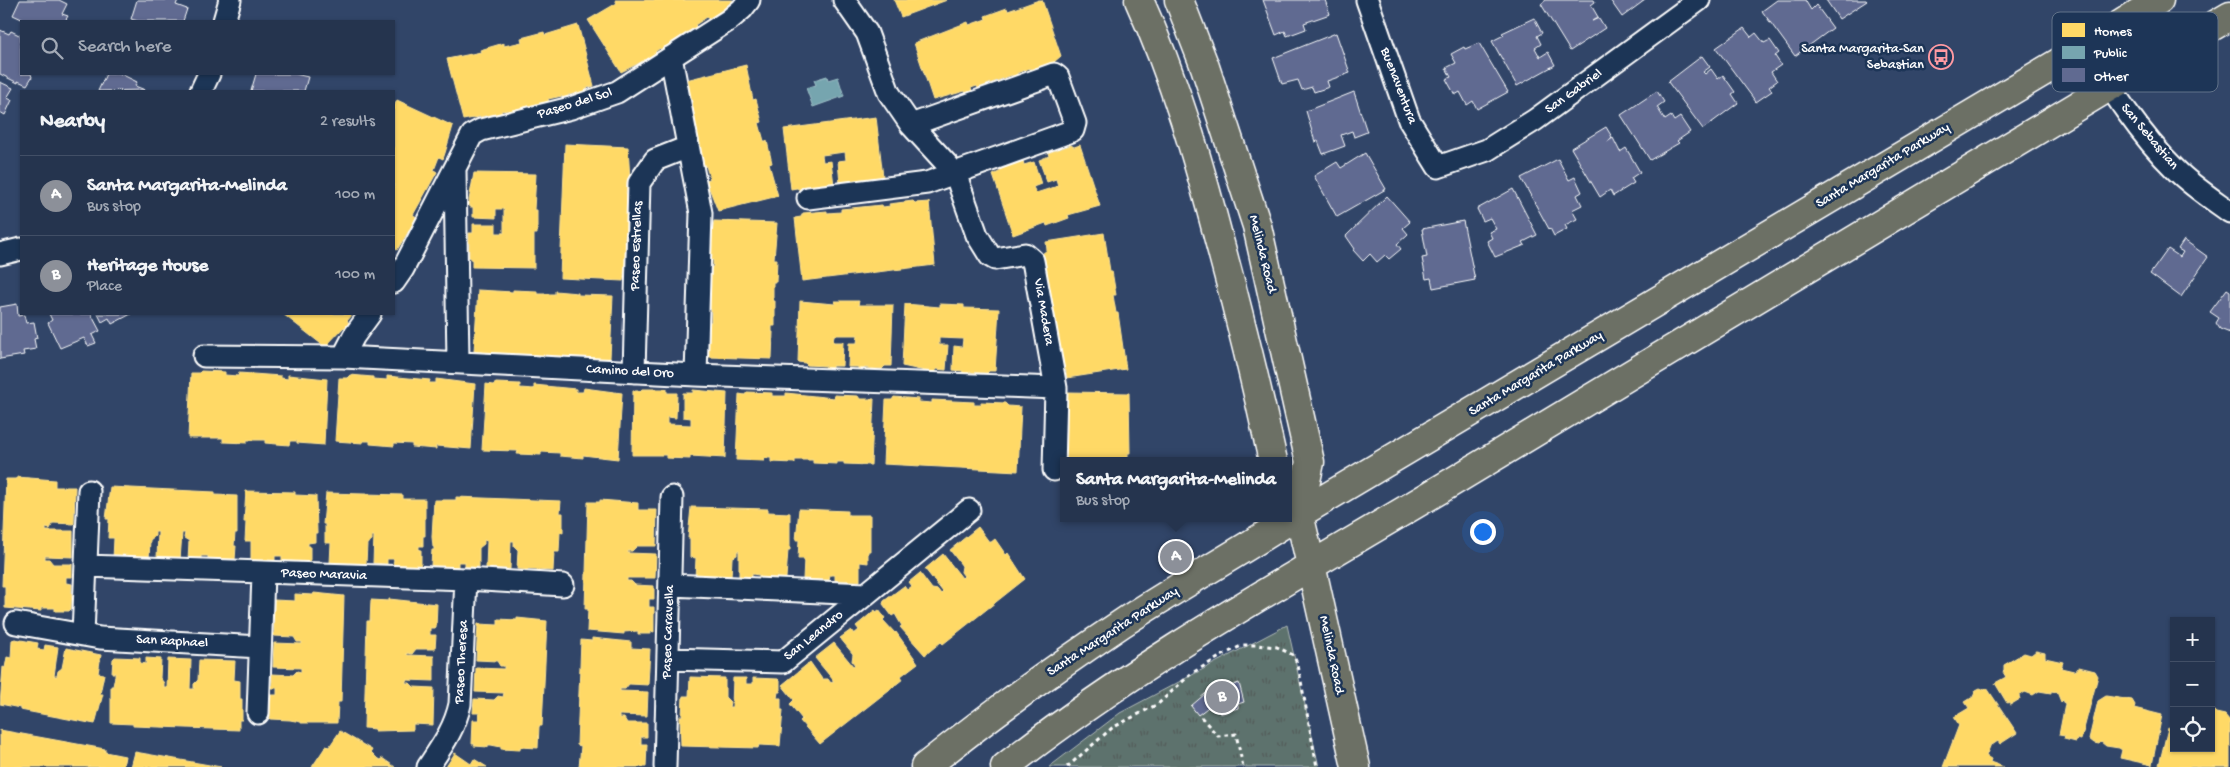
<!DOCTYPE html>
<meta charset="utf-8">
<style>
:root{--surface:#25344e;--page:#313f58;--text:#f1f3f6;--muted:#a3aab6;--line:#424f66;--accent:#8c9099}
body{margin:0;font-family:"Gochi Hand",sans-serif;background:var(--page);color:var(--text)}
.controls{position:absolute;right:15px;bottom:15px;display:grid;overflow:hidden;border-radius:0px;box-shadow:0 1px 4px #0004}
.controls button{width:45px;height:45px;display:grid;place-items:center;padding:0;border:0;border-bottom:1px solid var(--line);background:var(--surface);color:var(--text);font:25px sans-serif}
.you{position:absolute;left:1482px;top:531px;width:18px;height:18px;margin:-12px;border:4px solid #fff;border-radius:50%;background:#1a73e8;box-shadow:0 0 0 8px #1a73e833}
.badge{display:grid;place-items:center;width:32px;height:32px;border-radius:50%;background:var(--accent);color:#fff;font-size:16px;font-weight:700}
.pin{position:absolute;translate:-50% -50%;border:2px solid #fff;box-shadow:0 1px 5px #0006}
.popup{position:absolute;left:1060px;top:457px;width:232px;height:65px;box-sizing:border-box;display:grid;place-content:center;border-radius:0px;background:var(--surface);filter:drop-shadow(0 1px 4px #0005);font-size:16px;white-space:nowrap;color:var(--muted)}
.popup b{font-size:19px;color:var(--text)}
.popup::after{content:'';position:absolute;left:50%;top:100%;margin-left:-10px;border:10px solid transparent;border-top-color:var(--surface)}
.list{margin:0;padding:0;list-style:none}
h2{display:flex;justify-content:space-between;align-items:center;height:65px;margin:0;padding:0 20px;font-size:21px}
h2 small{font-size:16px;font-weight:400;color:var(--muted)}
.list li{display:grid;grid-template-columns:32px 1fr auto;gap:15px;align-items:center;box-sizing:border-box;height:80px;padding:0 20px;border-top:1px solid var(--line)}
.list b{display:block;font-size:19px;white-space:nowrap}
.list p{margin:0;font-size:16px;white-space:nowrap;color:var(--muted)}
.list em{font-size:16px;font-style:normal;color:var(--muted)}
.icon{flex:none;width:28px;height:28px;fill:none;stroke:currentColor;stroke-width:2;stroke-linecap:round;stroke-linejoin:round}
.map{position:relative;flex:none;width:2230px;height:767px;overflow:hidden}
.search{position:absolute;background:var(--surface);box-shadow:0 1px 4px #0004;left:20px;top:20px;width:375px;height:55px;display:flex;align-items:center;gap:12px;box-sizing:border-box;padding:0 18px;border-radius:0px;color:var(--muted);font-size:19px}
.panel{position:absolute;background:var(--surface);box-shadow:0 1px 4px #0004;left:20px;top:90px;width:375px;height:225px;border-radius:0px}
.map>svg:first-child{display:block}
.grass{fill:url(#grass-tufts);stroke:#aeb8b6}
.homes{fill:#ffd966;stroke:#ffe494}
.public{fill:#76a5af;stroke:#9fc0c7}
.building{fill:#606a91;stroke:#fff}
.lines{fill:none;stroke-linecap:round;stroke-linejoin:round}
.minor-casing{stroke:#fff;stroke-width:25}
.major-casing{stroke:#fff;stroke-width:31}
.path{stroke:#fff;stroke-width:3;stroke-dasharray:4 4;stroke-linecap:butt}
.minor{stroke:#1d3557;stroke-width:21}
.major{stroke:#6c7065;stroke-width:28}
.labels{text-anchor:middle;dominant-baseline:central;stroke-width:5;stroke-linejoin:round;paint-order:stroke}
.poi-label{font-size:14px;fill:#fff;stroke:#1d3557;text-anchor:end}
.street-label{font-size:14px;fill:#fff;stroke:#1d3557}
.key{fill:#1d3557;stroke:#617289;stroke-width:1}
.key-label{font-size:14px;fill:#fff}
</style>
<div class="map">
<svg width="2230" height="767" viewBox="0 0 2230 767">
<defs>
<pattern id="grass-tufts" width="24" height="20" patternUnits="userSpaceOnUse" patternTransform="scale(1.25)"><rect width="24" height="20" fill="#5d726d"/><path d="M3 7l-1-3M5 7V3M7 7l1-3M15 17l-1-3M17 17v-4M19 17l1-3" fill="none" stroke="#535b59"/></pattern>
</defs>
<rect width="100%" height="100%" fill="#314568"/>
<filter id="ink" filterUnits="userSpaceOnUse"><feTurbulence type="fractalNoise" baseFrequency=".02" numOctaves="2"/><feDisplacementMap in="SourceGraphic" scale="10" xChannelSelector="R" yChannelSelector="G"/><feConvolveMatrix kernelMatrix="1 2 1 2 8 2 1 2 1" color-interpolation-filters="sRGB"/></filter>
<g filter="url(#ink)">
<path class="grass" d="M1287,625L1319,767H1049L1120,713Z"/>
<path class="homes" d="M615,0H733L714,17L709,20L707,17L695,25L698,28L693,31L692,29L661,50L660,48L655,52L657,55L652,58L651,57L621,72L588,20L617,3Z
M894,0H947L901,17Z
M1039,0H1042L1061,56L1054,62L1036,68L1037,70L1031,72L1030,68L1017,73L1018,76L1013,78L1012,75L978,88L977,86L971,88L972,91L966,93L965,91L933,100L914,43L968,22L969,25L986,19L985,16L1007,8L1008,11Z
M578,25L594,86L587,88L586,91L568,95L569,97L562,99V96L548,99L549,103L544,104L543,102L508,112V110L501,111L502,114L496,116L495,114L463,120L447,59L481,52L480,50L504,43V46L522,42L521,38L544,32L545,35Z
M746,65L753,100L756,99L762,122L759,123L764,141H767L772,163L769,164L778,196L718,211L706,180L710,179L706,166L703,167L694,126L696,125L695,119L691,120L686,80Z
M397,100L453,126L445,153L443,159L439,157L434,170L437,172L413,215L417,217L397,250L394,248V107Z
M876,117L883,177L876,178L874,181L840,184L838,161L846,160L845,152L822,155L823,162L831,161L834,185L800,190L797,188L791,189L784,129Z
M565,144L628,147L630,180H627L626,194H630L627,235H625L624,242H628L623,281L560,278Z
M1071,145L1074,147L1080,145L1100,206L1068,215L1069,218L1047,226L1046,223L1013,235L993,175L999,172L1001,169L1023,161L1024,165L1034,162L1041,184L1033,187L1036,193L1058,186L1056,179L1047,182L1039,160L1049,156L1048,153Z
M474,173L536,174L534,210H537V234H534V268L472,267V259L469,257V233H473V224H496V233H504V209H496V218L473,217V207H470L469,200Z
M913,201L915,203L929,202L935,265L802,281L795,218L801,217L803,213L827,211V213L841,212V209L882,205L883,207L890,206L889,204Z
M714,221L777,223L774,259H777L776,282H773V301H775V326H772V332H773L772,359L709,357L707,322H711V309H707L710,267H713V260H709V253Z
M1104,233L1110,271H1112L1116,295H1113L1116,313H1118L1126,369L1067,378L1066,370H1063L1047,290H1050L1049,282L1046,283L1042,254L1047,250L1046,242Z
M478,290L513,292V290L537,291V294H555V291L578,293V295L613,296L610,358L577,360V358L563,357V360L514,355V357L474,351Z
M800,301L835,304V301H859L858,305H893L891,366H885L882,369L864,368V370H858V367H848L849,343H857L858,335H834L833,342H843L842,366H832V369H825L826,366L807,365L805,363L798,362Z
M905,304L940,307V304L964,305V308L999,309L995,371H989L987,373L969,372L968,374H962L963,371L953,370L954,346L962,347L963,339L939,338V345H948L946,370L936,369V372H930L902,366Z
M283,314H353L347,321L350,323L346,328L344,327L325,347Z
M201,371L225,372V375L238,376L239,373L281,376V378L288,379V375L327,379L324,445L297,443V441H290L289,445L265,443V440H247V443L223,442V438H188L191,373H199Z
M350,375L373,377V379L387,380V376L430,380L429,383H436V379L475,384L471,449L436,446V449L412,447V444L394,443V446L370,444V441H363V443L335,441L339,378H347Z
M496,383L520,384V388L534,389V385L576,389V392H583L584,388L622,393L618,459L591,456L583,455V458L560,456V453L541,452V455L517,454L518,451L482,450L486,384L493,385Z
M642,389H667V393H677L676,418L667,417V424L691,425V418L683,417V393H693V390L727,393L725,458L690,456V459L666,458V455H632L633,391H640Z
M747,392L772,393V396H786V393L834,398V395L858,396L860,399H874L871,465L844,464V462H837V464L813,463V460H795V463L771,462V458H764V461L736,460L739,394L745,395Z
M1068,392L1129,393L1130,453H1128V461H1064L1063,449H1066L1067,424L1063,423Z
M894,397L919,399V402L932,403V400L974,402V405H981V402L1005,403L1008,406L1021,407L1018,471L883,464L886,400H892Z
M17,477L55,480V487H75L74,524L53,523L50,529L46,528V531H73V557L45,556V559H49L53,564H72V577H66V583L72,584L71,609L69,611H55V608H41V611L5,608V586H2L6,479H17Z
M110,487L215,492V495L237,496V533H235L234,546H236L235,560H233V563L208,562V556H201V561H188L189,541L184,538L185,533H182L180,560L157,559L158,532H155V536L150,540L149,560L113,559L114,538H108L109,519H106Z
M246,491L295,492V495L316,496L317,533H315V542L308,543V546H310V560L307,562L282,561V556H275V561H251V541H245L246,522H244Z
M326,493L403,495V499H425V536H423V546H419V550H421V564L418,566L393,565L394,559H387V564L373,563L374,536H372V540L367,544L366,564L330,563L331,543H325V524H323Z
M456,497L561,501L560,513H563V533L560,532L559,552H554L553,571L517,569L518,550L514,546V541H511L510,569L486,568L487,541L484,540V544L479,548V567H465V562H458V567L433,566L431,565L432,550H434V547H433L432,537L434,500H456Z
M600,500L638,503V510H657L656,546H637L632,551H628V553L656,554L655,578H627V581H631L635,585L654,586V599H649V607H654V632L651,631V634H638V631L624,632V634L587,631L588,609H585L588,502H600Z
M691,507L768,509V512L790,513V550H788L786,578L783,580L759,579V575L752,574V579H739V551H737V555L732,558L731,578H695L696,558L690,557V538H688Z
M799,509L848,511V515H870V551H868V563L860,562V581L835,580V575H830L829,580L803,579L804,559H798L799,540H796Z
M978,527L990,543L995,539L1006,555L1008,553L1025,579L943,644L941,642L925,655L900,627L902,626L895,614L892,616L883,604L884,601L904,586L907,590L912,586L909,582L920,573L932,589L938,590L941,594L943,592L925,569L943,554L962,578L964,576L961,572L962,566L950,550Z
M314,593L344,596L341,702H338L337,723H301V722L290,720L270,719L271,695H277V688H272V674L293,675L297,671L301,672V668L273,667L274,643L302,644V642H297L294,637L274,636V600L295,601V594L313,595Z
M389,599L437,604L436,628H430V635H436L435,649H416L412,654L407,653V655L434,656V681L406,680V683H410L414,687L434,688L433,725L413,724V730L375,731V729L364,728L367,621H370L371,600L389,601Z
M875,610L876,612L879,610L885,618L883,620L895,633L896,632L918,663L901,676L903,679L820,744L800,721L802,719L790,704L794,700L782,685L810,662L822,679H828L831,683L834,681L815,658L834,643L853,666L855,665L852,661L853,654L840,638L851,630L854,634L859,630L856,626Z
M517,618L547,621L542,726H539L538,748L520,747V750L501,749V747L491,745H488V747L474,746L475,744H472L473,720H479V713H473L474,699L494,700L498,696L503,697L504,693L475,692L476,668L504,669V666H500L497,661L476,660L478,624L498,625V619L517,620Z
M592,638L631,642V648L650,649L648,685L629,684L625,689H620V691L648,692L647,716L619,715V718H624L627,723H647V737H641V744H647L646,767H579L581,746L577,745L581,640L592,641Z
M15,639L38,643L37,649L44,650L45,645L58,647L54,676H57L58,671L62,668L66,648L101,655L98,673L104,674L100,694H103L95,724L20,710V708L0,704L3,667L5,668L7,657L11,658L12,640Z
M2036,651L2045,653V658L2063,662L2061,668L2074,671L2079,667L2095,671L2098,676L2081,740L2077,739L2076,742L2064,739L2065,736L2059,735L2065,704L2063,700L2061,702L2057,692L2051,691V693L2039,691L2033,695L2025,692L2019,696L2020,699L2010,705L2009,702L2007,703L1995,683L2006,677L2003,672L2004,671V665L2024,653L2031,655Z
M115,657L140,658V663L146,664V658L161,659L160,678L164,683V688H167L168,659L191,660L190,689H194V684L198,680L199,660L235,661L234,680L240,681V699H242V720H239V730L133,726V724L111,723V686H113L115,676V673H112L113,659Z
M690,677L725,678V697L730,702L729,707H732L733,678H746V684H753V678L778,679L780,681V692H778L777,698H781V710H783L780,746L759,745L758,748L681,746L680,716H682L683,696H689Z
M1980,688L1985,690L1987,688L2017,733L2000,744L1998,741L1992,745L1991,744L1986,756L1991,759L1990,762L2004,767H1943L1959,725L1954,717L1969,708L1965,702L1973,697L1976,690Z
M2106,696L2132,700L2135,705L2134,708L2162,715L2152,765L2120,758L2122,750L2119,748L2106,746L2101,742L2099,744L2094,743L2089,739L2098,701Z
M2211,708L2216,713L2225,715L2230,721V767H2169L2159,765L2168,728L2174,730V748H2211Z
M0,730L105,749V752L125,756L123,767H0Z
M340,731L372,750L371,752L378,759L381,760L382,758L395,767H312L326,746L329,747Z
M135,752L221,767H131Z
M455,753L471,764L474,759L487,767H446Z"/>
<path class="public" d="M827,76L828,80L838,77L844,96L813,107L806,88L816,85L814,80Z"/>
<path class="building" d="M20,0H59L67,4L62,14L68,16L65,21H26L13,15Z
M137,0H178L176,5L187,9L183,21H138L131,19Z
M1263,0H1325L1330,14L1304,23L1306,29L1287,36L1285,31L1276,35Z
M1546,0H1594L1595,2L1591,5L1598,17L1592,21L1599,18L1605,28L1570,51L1541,4Z
M1610,0H1645L1622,17Z
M1777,0H1805L1811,10L1816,5L1833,28L1795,56L1762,11Z
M1826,0H1866L1867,1L1839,19Z
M1534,18L1542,33L1537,36L1541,44L1535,48L1540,57L1548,52L1555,65L1517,86L1492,41L1504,35L1502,33Z
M1744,28L1751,37L1756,33L1764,43L1770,40L1779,53L1775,56L1781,65L1771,72L1777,81L1769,87L1772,91L1756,102L1716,48Z
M0,30L9,34L11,31L21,36V74H31L32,77L27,85L18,81V83L0,74Z
M1336,33L1350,73L1327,81L1329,87L1314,92L1312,87L1302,90L1298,80L1282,84L1273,58Z
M1479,43L1508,92L1477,109L1473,101L1467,105L1460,92L1455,95L1446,79L1451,77L1446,68L1456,63L1451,54L1464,47L1465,49Z
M1702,56L1710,67L1703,72L1705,74L1711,69L1718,79L1723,75L1735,92L1732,94L1738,103L1703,129L1668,82Z
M106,74H121L137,82L135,86L145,90L98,91Z
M256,74H295L308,77L304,91H251Z
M0,82L13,88L7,98L12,100L5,115L0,112Z
M1657,91L1664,102L1657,107L1665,120L1671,116L1674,121L1680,117L1690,132L1677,141L1679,143L1650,160L1621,115Z
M1354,92L1367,132L1354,137L1352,131L1341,135L1345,146L1323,154L1318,141L1315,142L1306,111Z
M1606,127L1612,137L1607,142L1613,138L1620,152L1626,148L1640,172L1631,178L1634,183L1613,196L1610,190L1600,197L1571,148Z
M1365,153L1386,189L1337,217L1314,176L1337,162L1341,168Z
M1558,159L1569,180L1575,177L1582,192L1577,195L1582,205L1572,210L1577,219L1565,225L1567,229L1554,236L1550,228L1549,229L1521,178Z
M1513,189L1537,235L1523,242L1525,245L1495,257L1487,241L1492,238L1489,232L1496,229L1490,218L1483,221L1477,209Z
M1387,196L1410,222L1403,228L1408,234L1397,244L1401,249L1389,259L1385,255L1377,262L1370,254L1363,261L1353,250L1355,249L1346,236Z
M1463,221L1475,280L1433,288L1431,278L1426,279L1422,258L1427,257L1422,229Z
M2184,240L2208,257L2181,297L2150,274L2168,249L2180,257L2183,252L2178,249Z
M2227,289L2230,291V333L2220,329L2216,323L2219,318L2210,312Z
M17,304L18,316L24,315L26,323L34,322L37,338L34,339L36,349L23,351L24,355L0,359V307Z
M49,314H91L100,331L92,335L96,343L88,346L84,338L60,348L48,323L52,320Z
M98,314H131L112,324L109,318L102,322Z
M1239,683L1244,702L1238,704V708L1220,714L1219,709L1211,705L1198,715L1191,706L1212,688L1214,692Z"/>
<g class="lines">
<defs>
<path id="minor" d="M844,0L867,33L889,93L911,125L955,173L977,235L990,256L995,259L1025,254L1033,261L1056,388L1054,470
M1367,0L1409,120L1438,167L1487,150L1535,120L1699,0
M224,21L230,0
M2085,47C2112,91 2139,134 2176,170C2192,186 2212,199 2230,212
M671,57L701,213L696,375
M201,91L209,74
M455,171L458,361
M808,198L927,183L1069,132L1073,130L1075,123L1058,77L1054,74L911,125
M0,254L21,249
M394,282L403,269L472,135L481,130L571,108L617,92L729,20L742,9L749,0
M204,356L343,357L696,375L1056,388
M343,357L354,336L370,314
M634,372L639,183L655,160L688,147
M86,566L466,579L563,585
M671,585L865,594
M16,623L100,638L260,647
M83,635L89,491
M669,659L783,662L969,510
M258,713L263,574
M428,767C442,746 455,728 460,704L466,579
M665,767L672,497"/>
<path id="major" d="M1139,0C1174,77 1198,159 1219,240C1239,313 1257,387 1273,461
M1179,0L1205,67L1257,226L1310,462L1299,514
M1290,500L1299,514L1311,565L1356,767
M925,767C988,716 1054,669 1121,624C1179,586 1240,552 1299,514L2085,47L2159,0
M1005,767C1140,661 1292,578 1439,490C1662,355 1886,221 2109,87L2230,16"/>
</defs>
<use href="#minor" class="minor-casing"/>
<use href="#major" class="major-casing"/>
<path class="path" d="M1201,717L1218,736L1236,734L1243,767
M1067,767L1112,728L1158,704L1192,673L1225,654L1243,645H1256L1277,647L1293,655L1298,665L1317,767"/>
<use href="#minor" class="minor"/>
<use href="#major" class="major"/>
</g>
</g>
<defs>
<symbol id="bus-ring" viewBox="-11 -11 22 22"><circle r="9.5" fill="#1d3557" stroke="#ff9aa2" stroke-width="1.5"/><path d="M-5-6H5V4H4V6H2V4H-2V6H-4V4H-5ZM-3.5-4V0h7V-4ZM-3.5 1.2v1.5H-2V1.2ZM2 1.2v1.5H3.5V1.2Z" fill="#ff9aa2"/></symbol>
</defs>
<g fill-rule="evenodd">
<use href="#bus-ring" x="1927" y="43" width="28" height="28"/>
</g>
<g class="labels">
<g class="poi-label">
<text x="1924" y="49">Santa Margarita-San<tspan x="1924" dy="16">Sebastian</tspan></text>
</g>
<g class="street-label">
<text transform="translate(1398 86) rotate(69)">Buenaventura</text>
<text transform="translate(1574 92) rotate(-36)">San Gabriel</text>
<text transform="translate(575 104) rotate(-17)">Paseo del Sol</text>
<text transform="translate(2149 137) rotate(50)">San Sebastian</text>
<text transform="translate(1883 166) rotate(-31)">Santa Margarita Parkway</text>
<text transform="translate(637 246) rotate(-88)">Paseo Estrellas</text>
<text transform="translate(1262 254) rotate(76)">Melinda Road</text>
<text transform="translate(1043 312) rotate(80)">Via Madera</text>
<text transform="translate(630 372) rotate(3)">Camino del Oro</text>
<text transform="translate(1536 374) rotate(-31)">Santa Margarita Parkway</text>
<text transform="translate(324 575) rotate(2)">Paseo Maravia</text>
<text transform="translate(669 632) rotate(-88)">Paseo Caravella</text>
<text transform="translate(1113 632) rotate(-33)">Santa Margarita Parkway</text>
<text transform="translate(814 636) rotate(-39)">San Leandro</text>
<text transform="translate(172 642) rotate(3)">San Raphael</text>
<text transform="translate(1331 655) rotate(78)">Melinda Road</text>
<text transform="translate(462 662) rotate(-87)">Paseo Theresa</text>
</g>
</g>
<rect x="2052" y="12" width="166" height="80" rx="8" class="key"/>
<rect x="2062" y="23" width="23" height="14" fill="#ffd966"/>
<rect x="2062" y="46" width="23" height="13" fill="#76a5af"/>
<rect x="2062" y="68" width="23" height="14" fill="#606a91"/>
<g class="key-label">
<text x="2094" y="35">Homes</text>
<text x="2094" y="57">Public</text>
<text x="2094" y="80">Other</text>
</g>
</svg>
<div class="controls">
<button>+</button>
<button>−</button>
<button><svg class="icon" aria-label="locate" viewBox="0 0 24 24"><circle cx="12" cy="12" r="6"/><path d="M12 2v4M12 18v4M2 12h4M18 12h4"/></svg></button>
</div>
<div class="you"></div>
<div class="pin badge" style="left:1176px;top:557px">A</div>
<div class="popup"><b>Santa Margarita-Melinda</b>Bus stop</div>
<div class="pin badge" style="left:1222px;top:697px">B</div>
<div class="search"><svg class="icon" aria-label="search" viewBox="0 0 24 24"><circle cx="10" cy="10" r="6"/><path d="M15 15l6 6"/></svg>Search here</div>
<section class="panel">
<h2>Nearby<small>2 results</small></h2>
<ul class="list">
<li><span class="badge">A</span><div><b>Santa Margarita-Melinda</b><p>Bus stop</p></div><em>100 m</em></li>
<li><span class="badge">B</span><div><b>Heritage House</b><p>Place</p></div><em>100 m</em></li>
</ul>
</section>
</div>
